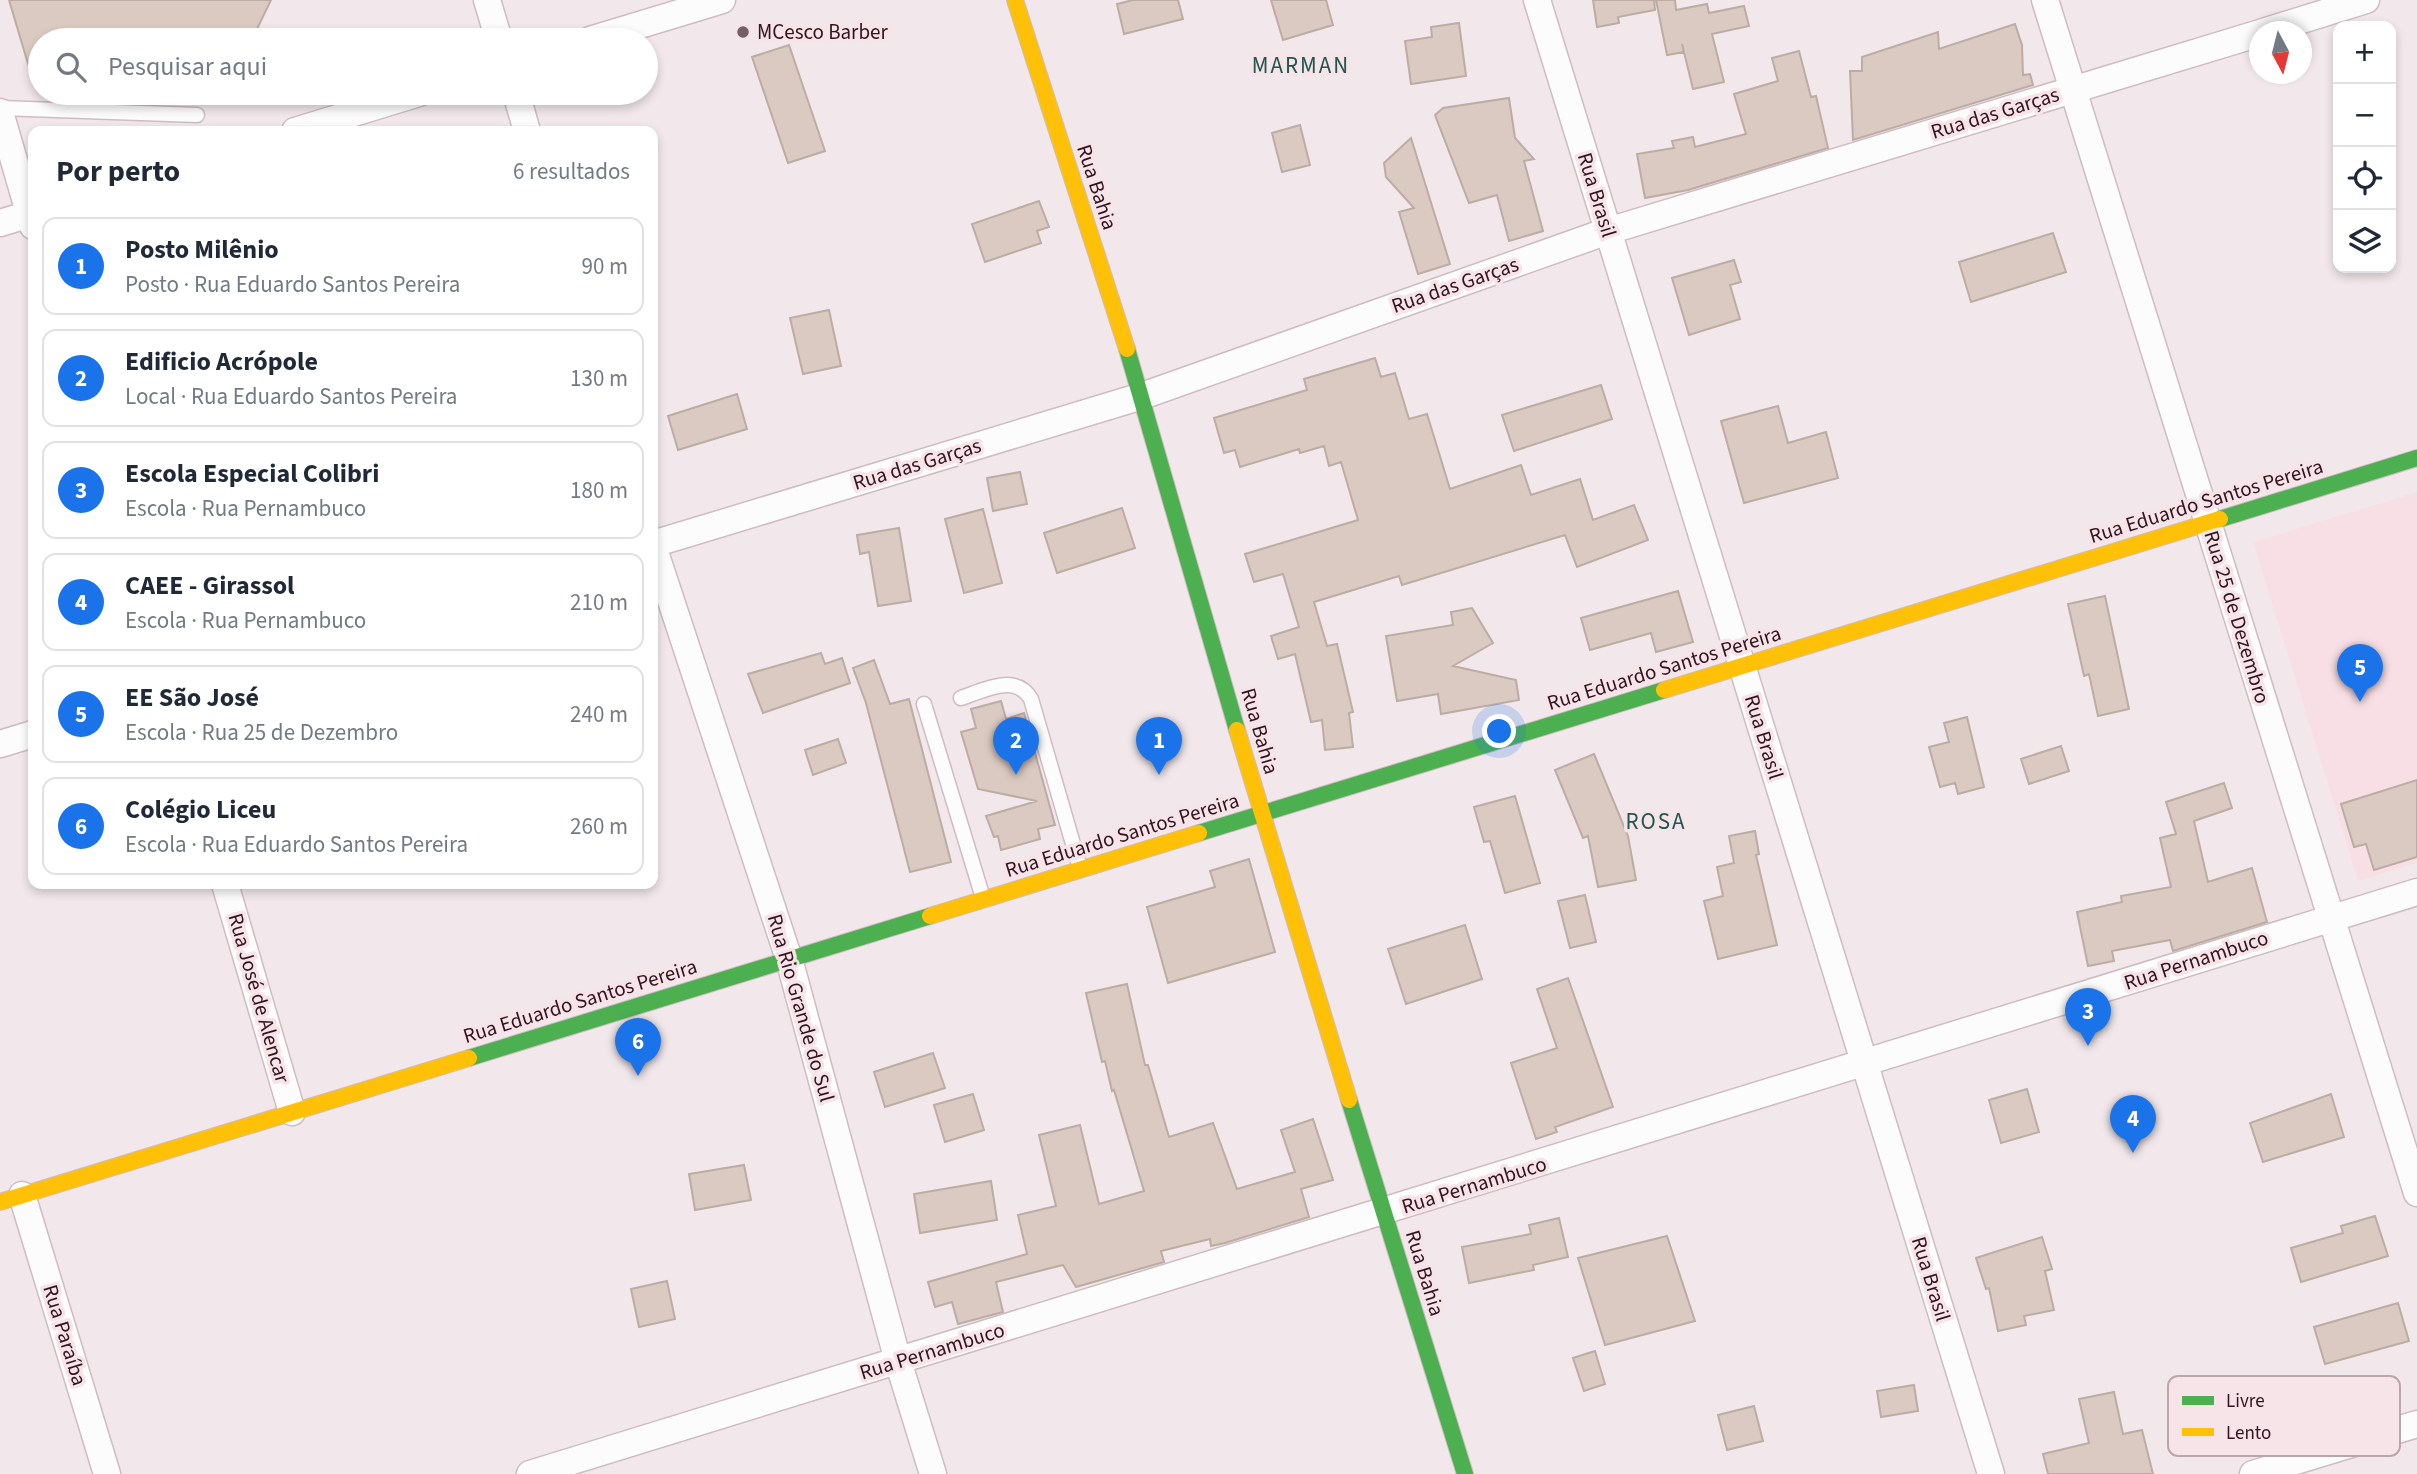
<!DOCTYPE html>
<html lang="pt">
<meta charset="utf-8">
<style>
:root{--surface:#fff;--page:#f6f6f7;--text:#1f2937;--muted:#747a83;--line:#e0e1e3;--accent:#1a73e8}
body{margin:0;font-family:"Source Sans 3",sans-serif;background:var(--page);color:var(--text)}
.controls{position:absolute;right:21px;top:21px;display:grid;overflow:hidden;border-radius:14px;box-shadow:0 4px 10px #0003}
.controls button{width:63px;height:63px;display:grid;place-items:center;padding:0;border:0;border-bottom:2px solid var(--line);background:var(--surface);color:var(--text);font:35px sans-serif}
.compass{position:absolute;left:2249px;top:21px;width:63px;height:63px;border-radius:50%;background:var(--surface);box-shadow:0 4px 10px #0003;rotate:173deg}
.you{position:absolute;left:1500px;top:732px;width:24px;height:24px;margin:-18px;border:5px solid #fff;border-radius:50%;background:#1a73e8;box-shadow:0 0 0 10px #1a73e833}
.badge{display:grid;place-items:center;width:46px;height:46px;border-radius:50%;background:var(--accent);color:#fff;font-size:23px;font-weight:700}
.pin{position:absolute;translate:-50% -58px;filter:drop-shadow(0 2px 4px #0008)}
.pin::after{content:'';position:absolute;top:37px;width:24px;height:21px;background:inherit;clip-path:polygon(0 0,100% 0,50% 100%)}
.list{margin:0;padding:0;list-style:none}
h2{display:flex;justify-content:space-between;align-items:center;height:91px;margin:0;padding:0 28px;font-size:30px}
h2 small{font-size:23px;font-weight:400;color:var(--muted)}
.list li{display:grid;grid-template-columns:46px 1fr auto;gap:21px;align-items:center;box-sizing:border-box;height:98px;margin:0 14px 14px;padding:0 14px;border:2px solid var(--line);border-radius:14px}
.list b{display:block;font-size:26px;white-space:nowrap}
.list p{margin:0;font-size:23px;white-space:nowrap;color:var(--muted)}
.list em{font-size:23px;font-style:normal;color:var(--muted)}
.icon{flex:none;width:38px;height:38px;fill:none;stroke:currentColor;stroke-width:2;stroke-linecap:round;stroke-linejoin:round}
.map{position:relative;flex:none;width:2417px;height:1474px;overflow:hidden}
.search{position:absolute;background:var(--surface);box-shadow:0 4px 10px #0003;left:28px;top:28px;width:630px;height:77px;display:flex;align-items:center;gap:18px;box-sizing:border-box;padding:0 24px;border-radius:38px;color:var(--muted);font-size:26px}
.panel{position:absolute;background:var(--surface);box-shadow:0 4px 10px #0003;left:28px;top:126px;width:630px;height:763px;border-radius:14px}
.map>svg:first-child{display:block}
.built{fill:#f8dfe6}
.building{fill:#dbcac1;stroke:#bcaca3;stroke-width:2}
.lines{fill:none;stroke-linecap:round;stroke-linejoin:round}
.lane-casing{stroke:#cfbcc2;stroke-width:17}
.street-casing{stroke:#cfbcc2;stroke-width:29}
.fast-casing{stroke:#cfbcc2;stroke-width:18}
.slow-casing{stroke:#cfbcc2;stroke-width:18}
.lane{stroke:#fdfcfc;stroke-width:14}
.street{stroke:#fdfcfc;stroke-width:26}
.fast{stroke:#4caf50;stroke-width:16}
.slow{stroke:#ffc107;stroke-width:16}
.poi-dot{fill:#755e66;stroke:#f6e4e9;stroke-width:2.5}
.labels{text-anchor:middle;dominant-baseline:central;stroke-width:7;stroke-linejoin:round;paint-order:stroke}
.poi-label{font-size:21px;fill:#32141e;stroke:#f6e4e9;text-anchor:start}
.street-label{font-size:21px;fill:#32141e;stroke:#f6e4e9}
.neighbourhood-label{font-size:23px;letter-spacing:2px;fill:#20574d;stroke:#f6e4e9}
.key{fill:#f6e4e9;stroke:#bba6ac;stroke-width:2}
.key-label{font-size:19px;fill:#32141e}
</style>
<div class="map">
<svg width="2417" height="1474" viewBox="0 0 2417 1474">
<rect width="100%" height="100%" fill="#f2e8eb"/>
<path class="built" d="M2417,492V863L2358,881L2253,542Z"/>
<path class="building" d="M9,0H271L257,29L218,40H40V86L35,87Z
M1133,0H1178L1183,19L1124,34L1117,4Z
M1271,0H1326L1333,25L1283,40Z
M1593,0H1654L1655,10L1618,17L1619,23L1597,27Z
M1656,0H1675L1676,10L1707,4L1709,13L1744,6L1749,26L1712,34L1724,82L1693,89L1682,44L1684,52L1667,55Z
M1459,23L1466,76L1411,84L1405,41L1432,37L1431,27Z
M2015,24L2022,45L2023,75L2030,74L2033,85L1853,140L1850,71H1862V57L1938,32L1939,49Z
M789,45L825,151L788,163L752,57Z
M1799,51L1811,97L1816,96L1828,148L1688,190L1645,198L1637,154L1674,148L1672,141L1693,137L1695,147L1746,134L1734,94L1778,81L1772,58Z
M1509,98L1515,138L1534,159L1524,161L1543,231L1509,241L1497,195L1469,203L1435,115L1443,108Z
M1300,125L1310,165L1282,172L1272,133Z
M1411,138L1450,264L1418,274L1399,212L1414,208L1386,177L1384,163Z
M1039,201L1049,227L1037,231L1041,243L985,262L972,224Z
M2053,233L2066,272L1971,302L1959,262Z
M1734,260L1741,282L1730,285L1740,319L1689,335L1672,278Z
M829,310L841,366L803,374L790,318Z
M1375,358L1381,377L1395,373L1409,419L1427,414L1450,489L1521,465L1531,495L1580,479L1593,520L1634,505L1648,540L1577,567L1565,535L1402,585L1399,576L1314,602L1327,646L1337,644L1353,712L1349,713L1353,747L1325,750L1322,720L1311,722L1295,654L1278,659L1271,636L1299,627L1283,574L1254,582L1245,554L1358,520L1341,462L1329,466L1324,446L1300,453L1299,449L1240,467L1235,450L1224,453L1214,418L1307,390L1304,379Z
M1601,385L1612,419L1514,451L1502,415Z
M737,394L747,429L678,450L668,416Z
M1778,406L1788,443L1826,432L1838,478L1744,503L1721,421Z
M1020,472L1027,504L993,511L987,478Z
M1122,508L1135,548L1057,573L1044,533Z
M983,509L1002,583L964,593L945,519Z
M899,528L911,601L878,606L869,552L860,554L857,535Z
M1678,591L1693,642L1656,652L1651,633L1590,650L1581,618Z
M2105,596L2129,709L2098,716L2089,674L2084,676L2068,604Z
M1472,608L1493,643L1453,666L1516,680L1519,700L1441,714L1438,694L1397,701L1386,636L1453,625L1451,612Z
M821,653L825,664L842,658L850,683L763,713L748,674Z
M874,660L890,704L909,699L951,862L910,872L866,703L853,668Z
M1001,701L1006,719L1024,713L1055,825L1038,829L1040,839L1001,850L998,836L994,837L986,816L1037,801L978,789L961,732L976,728L971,709Z
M1967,717L1984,787L1958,794L1955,783L1940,787L1929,747L1949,742L1944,723Z
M838,739L846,763L813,775L805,750Z
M2061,746L2069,771L2029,784L2021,759Z
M1594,754L1628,836L1636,880L1598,887L1588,836L1583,838L1555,770Z
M2417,780V857L2374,870L2366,844L2354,847L2341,804Z
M2224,783L2232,808L2194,821L2208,882L2252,868L2267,922L2173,951L2170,940L2112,951L2114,961L2088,966L2077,912L2122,902L2121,896L2171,887L2160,838L2176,834L2166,802Z
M1515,796L1540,883L1505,893L1490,841L1484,842L1474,807Z
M1755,831L1759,854L1756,855L1777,945L1718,959L1704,901L1723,896L1717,867L1734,863L1729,836Z
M1249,859L1275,952L1168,983L1147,907L1215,887L1210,871Z
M1585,895L1596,942L1570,948L1558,901Z
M1465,925L1482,979L1406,1004L1388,949Z
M1568,978L1613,1107L1555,1127L1557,1132L1536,1139L1511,1063L1557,1048L1537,989Z
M1127,984L1145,1065H1148L1169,1137L1213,1123L1237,1189L1295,1172L1281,1130L1313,1119L1333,1180L1301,1189L1309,1217L1225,1243L1211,1246L1210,1239L1161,1251L1164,1262L1076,1287L1063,1265L996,1282L1003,1312L958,1324L952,1302L935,1307L928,1282L1027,1254L1018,1215L1056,1206L1039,1135L1080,1125L1099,1204L1144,1191L1114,1090L1112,1091L1105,1061L1102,1062L1086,993Z
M933,1053L945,1088L885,1107L874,1072Z
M2027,1089L2039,1132L2001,1143L1989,1100Z
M973,1094L984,1130L945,1142L934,1105Z
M2331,1094L2344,1137L2263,1162L2250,1123Z
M744,1165L751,1200L695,1210L689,1174Z
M991,1181L997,1220L920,1233L914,1194Z
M2375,1216L2388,1256L2301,1282L2291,1248L2343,1233L2341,1226Z
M1559,1218L1568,1257L1533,1265L1534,1270L1469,1283L1462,1247L1531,1234L1529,1225Z
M1667,1236L1695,1321L1605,1345L1578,1258Z
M2042,1237L2052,1269L2045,1271L2054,1310L2024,1316L2026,1325L1998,1331L1989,1288L1986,1289L1976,1258Z
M667,1281L675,1319L639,1327L631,1289Z
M2398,1303L2409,1341L2325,1364L2314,1327Z
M1595,1351L1605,1384L1584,1391L1573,1358Z
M1914,1385L1918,1411L1881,1417L1877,1391Z
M2114,1392L2123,1434L2142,1430L2153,1474H2048L2043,1454L2089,1443L2079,1399Z
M1754,1406L1763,1441L1727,1450L1718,1415Z"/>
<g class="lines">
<defs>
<path id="lane" d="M0,108L197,115
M961,698C984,690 1016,673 1031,699L1080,868
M924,704L983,898"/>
<path id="street" d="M487,0L499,40
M1537,0L1991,1474
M2045,0L2417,1193
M2263,32L2366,0
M590,40L722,0
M516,93L527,131
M0,112L33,226
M295,131L419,93
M0,223L33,213
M653,544L1142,396L1608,231L2260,33
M653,546L789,959L898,1361L933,1474
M0,744L33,734
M225,884L292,1112
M22,1195L107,1474
M530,1474L2417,892
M2253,1474L2417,1424"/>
<path id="fast" d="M1127,349L1237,730
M2220,519L2417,458
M1199,833L1664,690
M469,1058L930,916
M1349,1100L1465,1474"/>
<path id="slow" d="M1015,0L1127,349
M1664,690L2220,519
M1237,730L1349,1100
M930,916L1199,833
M0,1202L469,1058"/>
</defs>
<use href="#lane" class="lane-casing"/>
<use href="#street" class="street-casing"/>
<use href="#fast" class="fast-casing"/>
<use href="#slow" class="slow-casing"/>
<use href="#lane" class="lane"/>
<use href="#street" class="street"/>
<use href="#fast" class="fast"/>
<use href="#slow" class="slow"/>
</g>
<circle class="poi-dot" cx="743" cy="32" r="7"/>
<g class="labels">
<g class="poi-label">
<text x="757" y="32">MCesco Barber</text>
</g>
<g class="street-label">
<text transform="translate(1995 113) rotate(-17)">Rua das Garças</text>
<text transform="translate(1097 187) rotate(72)">Rua Bahia</text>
<text transform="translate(1597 195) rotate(73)">Rua Brasil</text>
<text transform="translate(1455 285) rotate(-19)">Rua das Garças</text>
<text transform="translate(917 464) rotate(-17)">Rua das Garças</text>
<text transform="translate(2206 501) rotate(-17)">Rua Eduardo Santos Pereira</text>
<text transform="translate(2237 617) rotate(73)">Rua 25 de Dezembro</text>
<text transform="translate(1664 668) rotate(-17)">Rua Eduardo Santos Pereira</text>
<text transform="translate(1260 731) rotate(74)">Rua Bahia</text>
<text transform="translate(1764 737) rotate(73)">Rua Brasil</text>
<text transform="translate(1122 835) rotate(-17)">Rua Eduardo Santos Pereira</text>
<text transform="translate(2196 960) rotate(-18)">Rua Pernambuco</text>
<text transform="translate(259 998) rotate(74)">Rua José de Alencar</text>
<text transform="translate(580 1001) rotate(-17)">Rua Eduardo Santos Pereira</text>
<text transform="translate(801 1008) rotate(74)">Rua Rio Grande do Sul</text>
<text transform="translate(1474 1185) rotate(-17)">Rua Pernambuco</text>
<text transform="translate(1425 1273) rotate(73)">Rua Bahia</text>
<text transform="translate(1931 1279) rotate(73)">Rua Brasil</text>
<text transform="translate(65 1335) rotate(73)">Rua Paraíba</text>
<text transform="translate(932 1351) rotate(-17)">Rua Pernambuco</text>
</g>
<g class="neighbourhood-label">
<text x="1301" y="65">MARMAN</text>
<text x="1656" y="821">ROSA</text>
</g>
</g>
<rect x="2168" y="1376" width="232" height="80" rx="10" class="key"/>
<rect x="2182" y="1396" width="32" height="9" fill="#4caf50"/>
<rect x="2182" y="1428" width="32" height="8" fill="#ffc107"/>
<g class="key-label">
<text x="2226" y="1407">Livre</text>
<text x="2226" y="1439">Lento</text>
</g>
</svg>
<div class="controls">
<button>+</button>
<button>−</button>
<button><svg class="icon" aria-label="locate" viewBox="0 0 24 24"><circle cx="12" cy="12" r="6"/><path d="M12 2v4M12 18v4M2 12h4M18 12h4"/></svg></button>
<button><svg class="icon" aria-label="layers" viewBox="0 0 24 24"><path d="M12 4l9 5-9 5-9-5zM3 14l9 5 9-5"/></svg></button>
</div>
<svg class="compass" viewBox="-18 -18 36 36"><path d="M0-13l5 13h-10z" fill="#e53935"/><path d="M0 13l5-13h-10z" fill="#747a83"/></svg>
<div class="you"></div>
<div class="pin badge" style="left:1159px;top:775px">1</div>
<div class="pin badge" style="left:1016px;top:775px">2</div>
<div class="pin badge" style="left:2088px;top:1046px">3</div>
<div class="pin badge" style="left:2133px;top:1153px">4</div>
<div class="pin badge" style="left:2360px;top:702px">5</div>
<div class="pin badge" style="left:638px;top:1076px">6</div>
<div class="search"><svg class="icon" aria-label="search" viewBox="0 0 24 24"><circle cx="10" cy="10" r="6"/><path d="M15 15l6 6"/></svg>Pesquisar aqui</div>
<section class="panel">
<h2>Por perto<small>6 resultados</small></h2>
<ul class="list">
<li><span class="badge">1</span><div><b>Posto Milênio</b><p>Posto · Rua Eduardo Santos Pereira</p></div><em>90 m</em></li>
<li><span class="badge">2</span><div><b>Edificio Acrópole</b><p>Local · Rua Eduardo Santos Pereira</p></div><em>130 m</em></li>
<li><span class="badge">3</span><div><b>Escola Especial Colibri</b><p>Escola · Rua Pernambuco</p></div><em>180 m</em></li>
<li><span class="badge">4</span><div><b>CAEE - Girassol</b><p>Escola · Rua Pernambuco</p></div><em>210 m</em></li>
<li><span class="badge">5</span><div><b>EE São José</b><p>Escola · Rua 25 de Dezembro</p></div><em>240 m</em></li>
<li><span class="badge">6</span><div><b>Colégio Liceu</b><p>Escola · Rua Eduardo Santos Pereira</p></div><em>260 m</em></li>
</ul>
</section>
</div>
